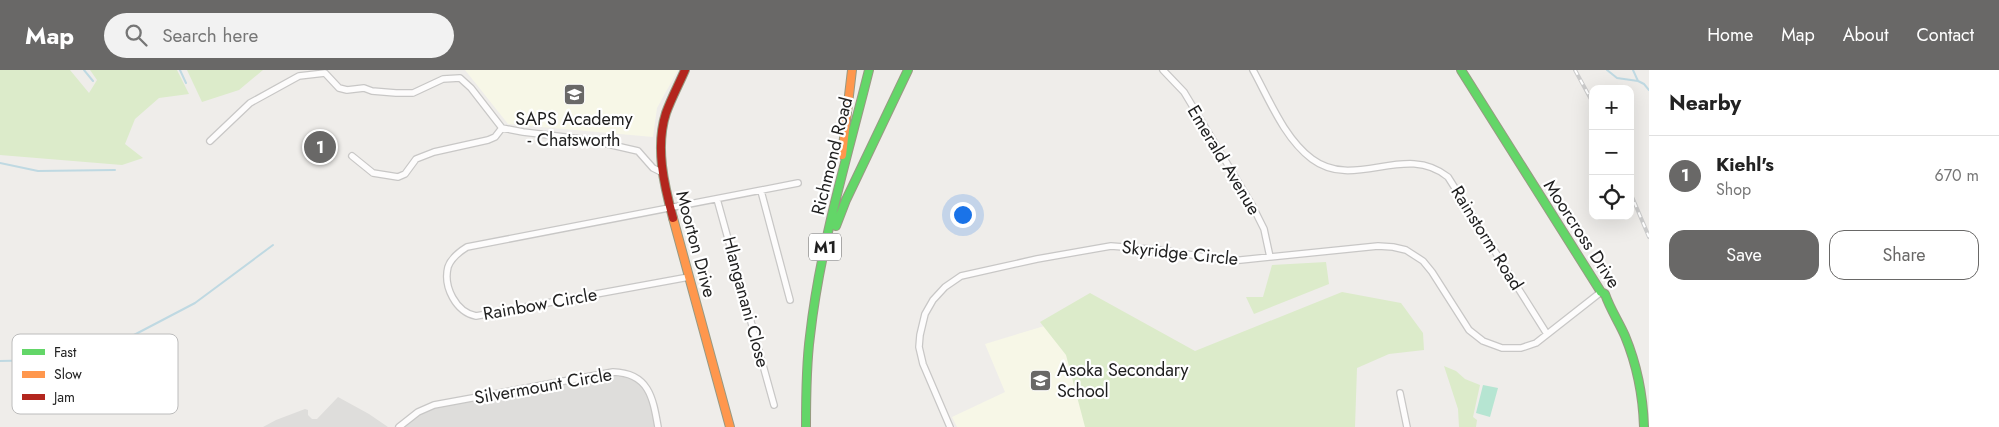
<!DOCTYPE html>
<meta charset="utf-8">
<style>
:root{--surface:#fff;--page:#f2f2f2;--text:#222;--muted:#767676;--line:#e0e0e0;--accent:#696867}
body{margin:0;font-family:Jost,sans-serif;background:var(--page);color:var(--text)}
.controls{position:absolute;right:15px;top:15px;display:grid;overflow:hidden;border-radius:10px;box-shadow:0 5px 20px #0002}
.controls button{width:45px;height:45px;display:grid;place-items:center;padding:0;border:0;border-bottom:1px solid var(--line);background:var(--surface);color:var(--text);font:25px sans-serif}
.you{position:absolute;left:962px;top:144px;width:18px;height:18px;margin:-12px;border:4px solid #fff;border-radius:50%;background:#1a73e8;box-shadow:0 0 0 8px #1a73e833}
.badge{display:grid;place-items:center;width:32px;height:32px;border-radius:50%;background:var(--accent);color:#fff;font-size:16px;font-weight:700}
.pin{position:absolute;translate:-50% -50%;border:2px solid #fff;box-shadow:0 1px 5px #0006}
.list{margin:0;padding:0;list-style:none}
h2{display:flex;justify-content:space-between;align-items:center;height:65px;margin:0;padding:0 20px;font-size:21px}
h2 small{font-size:16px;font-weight:400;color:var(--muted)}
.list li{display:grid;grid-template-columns:32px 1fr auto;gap:15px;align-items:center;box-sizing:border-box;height:80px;padding:0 20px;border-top:1px solid var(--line)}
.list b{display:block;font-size:19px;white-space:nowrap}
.list p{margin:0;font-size:16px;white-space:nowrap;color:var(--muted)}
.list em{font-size:16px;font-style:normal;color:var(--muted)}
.actions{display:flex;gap:10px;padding:15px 20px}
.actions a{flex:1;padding:11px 0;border:1px solid var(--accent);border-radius:15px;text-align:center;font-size:18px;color:var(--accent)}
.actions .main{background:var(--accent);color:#fff}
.icon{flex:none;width:28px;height:28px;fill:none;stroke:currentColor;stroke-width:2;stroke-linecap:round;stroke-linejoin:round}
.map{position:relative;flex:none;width:1649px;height:357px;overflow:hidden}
header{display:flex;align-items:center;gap:30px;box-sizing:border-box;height:70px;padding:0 25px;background:var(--accent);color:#fff}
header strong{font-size:24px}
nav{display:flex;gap:28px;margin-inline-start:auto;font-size:18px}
.search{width:350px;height:45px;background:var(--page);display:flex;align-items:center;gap:12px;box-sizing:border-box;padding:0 18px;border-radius:28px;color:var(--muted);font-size:19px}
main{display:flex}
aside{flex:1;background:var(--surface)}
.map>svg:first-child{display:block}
.residential{fill:#dedddb}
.education{fill:#f7f7e7}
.grass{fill:#dcebca}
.pitch{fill:#b6e5d2}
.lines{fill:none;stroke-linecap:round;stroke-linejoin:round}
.stream{stroke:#bfd9e2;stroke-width:2}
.street-casing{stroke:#c8c7c6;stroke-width:8}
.fast-casing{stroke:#989982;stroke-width:10}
.slow-casing{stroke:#989982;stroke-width:10}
.jam-casing{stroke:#989982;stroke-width:10}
.street{stroke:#fdfcfc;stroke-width:5.5}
.fast{stroke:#63d668;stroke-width:8}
.slow{stroke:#ff974d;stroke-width:8}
.jam{stroke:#b3261e;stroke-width:8}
.rail-casing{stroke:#cbcbcb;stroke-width:4}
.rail{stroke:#fff;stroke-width:2;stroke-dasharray:5.5;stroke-linecap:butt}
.labels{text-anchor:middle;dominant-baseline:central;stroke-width:4.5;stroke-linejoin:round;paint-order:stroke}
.shield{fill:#fff;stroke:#646464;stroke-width:1}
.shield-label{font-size:16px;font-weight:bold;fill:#212121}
.poi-label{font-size:18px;fill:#212121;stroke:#fff}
.street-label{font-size:18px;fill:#212121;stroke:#fff}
.key{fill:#fff;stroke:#bcbcbc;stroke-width:1}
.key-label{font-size:14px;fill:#212121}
</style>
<header>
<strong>Map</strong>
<div class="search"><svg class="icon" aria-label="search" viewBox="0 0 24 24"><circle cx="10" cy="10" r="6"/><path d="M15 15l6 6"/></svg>Search here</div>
<nav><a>Home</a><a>Map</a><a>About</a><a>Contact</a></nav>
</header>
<main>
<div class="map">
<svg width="1649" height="357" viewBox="0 0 1649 357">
<rect width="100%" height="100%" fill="#efedea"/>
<path class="residential" d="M619,301L644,314L659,357H399L424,338Z
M338,327L369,344L388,357H263L276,350L305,339L308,340V345L312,349H317Z"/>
<path class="education" d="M465,0H678L657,38L653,67L508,54Z
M1051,254L1079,298L1087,357H957L952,347L1005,322L985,274Z"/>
<path class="grass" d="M0,0H70L89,23L97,10L90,0H177L189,24L159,28L135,49L125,74L143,88L122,95L0,85Z
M187,0H263L239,20L202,32Z
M1326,192L1329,214L1254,244L1246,227H1263L1272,195Z
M1342,222L1401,233L1423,263L1424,280L1389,284L1357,298L1355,357H1085L1066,285L1040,252L1090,223L1195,281Z
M1444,296L1456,301L1465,309L1480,315L1473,347L1477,350L1476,357H1459L1458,339Z"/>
<path class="pitch" d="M1483,315L1498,318L1490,347L1476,343Z"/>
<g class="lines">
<path class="stream" d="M84,0L93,11
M180,0L186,13
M1607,0L1617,8L1638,11
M1633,0L1638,11L1644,14L1649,20
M0,93L38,101L115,100
M0,291L47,290L132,266L195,233L273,175"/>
<defs>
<path id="street" d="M1163,0L1184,22L1252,135L1264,159L1270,187
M1253,0C1269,29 1284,68 1312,89C1355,121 1405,72 1448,107L1547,264
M210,71L250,33L299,6L325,3L339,18L347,20L364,18L372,21L396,23H413L443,9L460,8L471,18L502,58L523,62L590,70L638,81L653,98L663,103
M352,86L373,103L398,107L405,104L416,89L434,82L488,70L495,67L502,58
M761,121L790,230
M717,129L774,335
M689,207L476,246C456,242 443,217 448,197C451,188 459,182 467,177L798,113
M1400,323L1407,357
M399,357L418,342L434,335L613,302C649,303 653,328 658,357
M950,357L923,294L919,277L920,265L925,244L933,230L945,217L961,206L1037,189L1111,176L1161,180L1231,191L1378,176L1393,177L1406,180L1423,191L1432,202L1469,260L1483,271L1502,278H1521L1536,273L1601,222"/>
<path id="fast" d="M1461,0L1601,222L1605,224C1610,239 1619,252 1625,266C1637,295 1643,326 1644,357
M836,156L846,130L908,0
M806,357C806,327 806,296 810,266C820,176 847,88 869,0"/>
<path id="slow" d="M842,85L852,0
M673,148L730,357"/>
<path id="jam" d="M673,148C664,115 655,77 666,43C671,29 679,14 685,0"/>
</defs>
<use href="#street" class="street-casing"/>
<use href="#fast" class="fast-casing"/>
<use href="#slow" class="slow-casing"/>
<use href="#jam" class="jam-casing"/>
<use href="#street" class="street"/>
<use href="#fast" class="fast"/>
<use href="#slow" class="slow"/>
<use href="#jam" class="jam"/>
<defs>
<path id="rail" d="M1575,0L1593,33
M1630,122L1649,167"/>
</defs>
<use href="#rail" class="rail-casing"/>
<use href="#rail" class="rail"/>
</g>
<defs>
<symbol id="university-square" viewBox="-11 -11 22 22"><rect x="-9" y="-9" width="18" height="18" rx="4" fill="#696867" stroke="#fff"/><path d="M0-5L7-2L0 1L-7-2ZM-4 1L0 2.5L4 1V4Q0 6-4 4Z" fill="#fff"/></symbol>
<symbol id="school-square" viewBox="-11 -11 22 22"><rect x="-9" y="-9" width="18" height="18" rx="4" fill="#696867" stroke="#fff"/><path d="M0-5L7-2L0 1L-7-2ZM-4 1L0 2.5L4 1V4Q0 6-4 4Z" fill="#fff"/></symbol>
</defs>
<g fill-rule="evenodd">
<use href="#university-square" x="562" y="12" width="25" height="25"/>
<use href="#school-square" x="1028" y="298" width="25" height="25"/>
</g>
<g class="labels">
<rect class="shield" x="809" y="163.5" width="32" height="27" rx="4"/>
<g class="shield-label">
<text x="825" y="177">M1</text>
</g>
<g class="poi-label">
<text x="574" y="49">SAPS Academy<tspan x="574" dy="21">- Chatsworth</tspan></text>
<text x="1057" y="300" text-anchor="start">Asoka Secondary<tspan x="1057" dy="21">School</tspan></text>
</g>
<g class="street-label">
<text transform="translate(832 86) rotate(-76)">Richmond Road</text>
<text transform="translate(1224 90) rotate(59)">Emerald Avenue</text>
<text transform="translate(1582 164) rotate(57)">Moorcross Drive</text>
<text transform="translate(1487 168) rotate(58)">Rainstorm Road</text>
<text transform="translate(696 174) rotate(75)">Moorton Drive</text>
<text transform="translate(1180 183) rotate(6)">Skyridge Circle</text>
<text transform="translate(746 232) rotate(75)">Hlanganani Close</text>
<text transform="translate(540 234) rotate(-10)">Rainbow Circle</text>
<text transform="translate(543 316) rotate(-10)">Silvermount Circle</text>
</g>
</g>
<rect x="12" y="264" width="166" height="80" rx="8" class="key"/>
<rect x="22" y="279" width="23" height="6" fill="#63d668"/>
<rect x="22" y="301" width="23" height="7" fill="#ff974d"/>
<rect x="22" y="324" width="23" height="6" fill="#b3261e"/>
<g class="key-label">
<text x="54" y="287">Fast</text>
<text x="54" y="309">Slow</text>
<text x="54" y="332">Jam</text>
</g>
</svg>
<div class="controls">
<button>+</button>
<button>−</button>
<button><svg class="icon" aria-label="locate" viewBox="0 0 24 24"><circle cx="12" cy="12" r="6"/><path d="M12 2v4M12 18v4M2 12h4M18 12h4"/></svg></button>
</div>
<div class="you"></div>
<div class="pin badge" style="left:320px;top:77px">1</div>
</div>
<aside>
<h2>Nearby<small></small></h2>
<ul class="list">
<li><span class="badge">1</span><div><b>Kiehl's</b><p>Shop</p></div><em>670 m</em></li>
</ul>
<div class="actions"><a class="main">Save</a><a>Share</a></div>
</aside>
</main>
